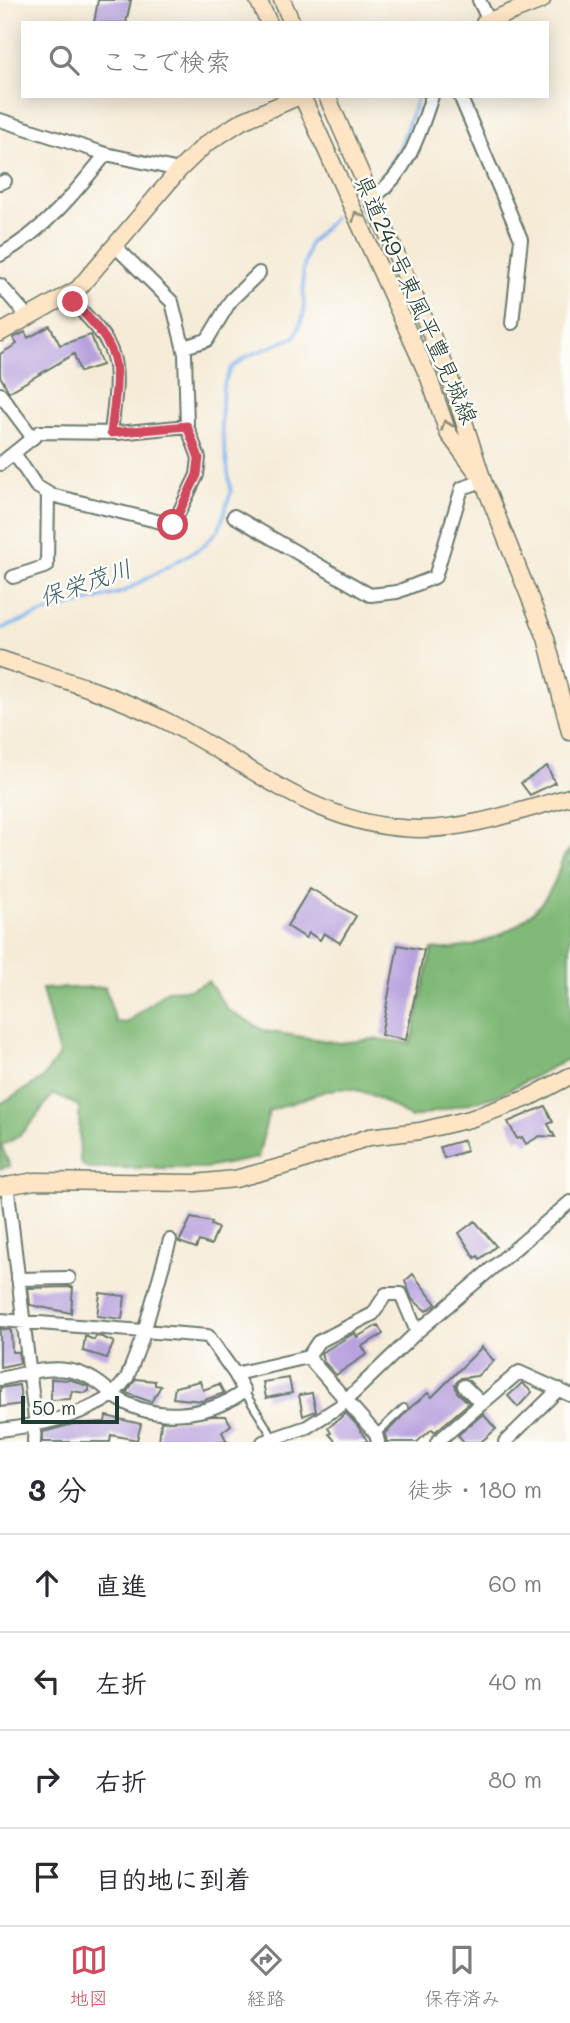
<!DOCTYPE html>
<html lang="ja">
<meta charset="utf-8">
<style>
:root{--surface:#fff;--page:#f7f7f7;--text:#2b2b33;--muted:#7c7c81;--line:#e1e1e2;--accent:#d1495b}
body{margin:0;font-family:Mali,"Klee One",sans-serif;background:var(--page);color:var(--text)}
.scale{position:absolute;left:21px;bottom:18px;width:98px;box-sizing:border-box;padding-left:7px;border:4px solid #1f3d34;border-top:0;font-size:19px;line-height:24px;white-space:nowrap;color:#1f3d34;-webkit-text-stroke:5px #fdfcf7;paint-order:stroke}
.stop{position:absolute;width:21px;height:21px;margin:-16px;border:5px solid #d1495b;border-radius:50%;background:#fff}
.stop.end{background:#d1495b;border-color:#fff;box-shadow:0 2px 7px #0008}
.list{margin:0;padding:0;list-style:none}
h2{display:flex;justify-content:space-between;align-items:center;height:91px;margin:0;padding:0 28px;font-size:30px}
h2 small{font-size:23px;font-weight:400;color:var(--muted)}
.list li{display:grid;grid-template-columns:46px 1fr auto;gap:21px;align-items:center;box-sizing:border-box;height:98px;padding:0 28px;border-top:2px solid var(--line)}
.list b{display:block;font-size:26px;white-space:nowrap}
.list em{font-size:23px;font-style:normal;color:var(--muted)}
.icon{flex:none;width:38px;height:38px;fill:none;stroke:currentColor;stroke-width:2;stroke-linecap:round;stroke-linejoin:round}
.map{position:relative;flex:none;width:570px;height:1442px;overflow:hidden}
.search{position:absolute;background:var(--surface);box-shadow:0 4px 18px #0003;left:21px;right:21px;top:21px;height:77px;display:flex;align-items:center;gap:18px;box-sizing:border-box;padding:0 24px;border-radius:0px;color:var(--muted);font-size:26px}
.sheet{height:483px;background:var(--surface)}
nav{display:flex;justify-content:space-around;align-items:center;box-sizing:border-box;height:98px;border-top:2px solid var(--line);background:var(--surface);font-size:19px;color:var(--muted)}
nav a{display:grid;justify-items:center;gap:4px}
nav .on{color:var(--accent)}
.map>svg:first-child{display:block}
.forest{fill:#80b977;stroke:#507b56;stroke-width:2}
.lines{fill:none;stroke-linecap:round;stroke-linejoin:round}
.stream{stroke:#81b4ee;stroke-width:3.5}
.building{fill:#b7a1de}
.lane-casing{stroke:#6a7a6d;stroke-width:10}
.street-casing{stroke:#6a7a6d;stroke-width:16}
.secondary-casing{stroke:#6a7a6d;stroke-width:19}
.lane{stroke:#fff;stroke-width:6}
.street{stroke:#fff;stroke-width:12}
.secondary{stroke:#fde5c5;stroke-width:16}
.oneway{stroke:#8e917c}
.route{stroke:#d1495b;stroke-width:9}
.labels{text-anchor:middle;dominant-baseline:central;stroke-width:5;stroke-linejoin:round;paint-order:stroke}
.street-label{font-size:23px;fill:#1f3d34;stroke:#fdfcf7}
.water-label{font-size:24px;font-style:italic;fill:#3c616c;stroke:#fdfcf7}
</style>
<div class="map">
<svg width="570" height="1442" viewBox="0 0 570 1442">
<rect width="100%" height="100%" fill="#fdfcf7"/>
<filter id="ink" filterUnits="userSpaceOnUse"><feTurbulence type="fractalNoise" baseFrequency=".0143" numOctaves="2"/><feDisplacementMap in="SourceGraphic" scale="14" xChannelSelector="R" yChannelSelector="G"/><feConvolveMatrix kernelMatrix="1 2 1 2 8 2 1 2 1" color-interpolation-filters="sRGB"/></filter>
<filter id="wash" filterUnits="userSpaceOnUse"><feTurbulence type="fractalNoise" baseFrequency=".00686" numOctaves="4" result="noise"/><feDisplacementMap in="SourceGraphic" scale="28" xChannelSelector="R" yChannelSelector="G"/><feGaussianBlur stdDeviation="1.57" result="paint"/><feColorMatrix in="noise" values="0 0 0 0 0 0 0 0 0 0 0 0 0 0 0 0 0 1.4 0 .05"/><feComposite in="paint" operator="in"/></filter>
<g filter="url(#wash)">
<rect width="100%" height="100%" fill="#f5ebd7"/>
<path class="forest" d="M570,849V1058L497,1096L411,1118C343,1073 341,1087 269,1111L258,1158L205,1168H86L80,1162L79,1106L53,1094C38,1113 25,1138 1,1145L10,1166L0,1169V1104L42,1079L59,1055L42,989L105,987L116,1022L127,1023L167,990L191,989L208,981L228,1010L265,1031L340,1043L375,1039L411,1043L432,949C479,952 533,926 554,883C560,871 560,858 570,849Z"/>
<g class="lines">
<path class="stream" d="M384,174L400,147L418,96
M0,629L47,612L123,592L202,547L219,529L231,492L221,424L223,386L231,368L248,356L295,337L304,314L303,270L309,244L334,218"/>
</g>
<g id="blocks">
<path class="building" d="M98,0H131L126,23H94Z
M50,326L60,345L91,335L102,365L80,372L74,354L9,392L0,376V354L17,344L13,338L25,332L28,338Z
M547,766L555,783L530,795L521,783Z
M310,888L356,916L340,943L324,933L320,940L309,933L306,938L287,926Z
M398,945L424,950L406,1040L381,1035Z
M545,1106L553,1122L548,1124L555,1137L540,1136L526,1144L522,1137L517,1139L508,1122Z
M464,1140L467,1151L444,1158L440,1147Z
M191,1218L212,1222L211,1225L218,1228L211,1245L199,1241L196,1248L179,1242Z
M475,1221L496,1246L480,1259L478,1256L475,1258L459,1233Z
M413,1274L436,1304L426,1311L412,1299L405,1281Z
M73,1287L71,1313L30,1305L28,1288Z
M100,1293L125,1296L122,1319L97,1316Z
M378,1325L383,1334L362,1346L367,1354L336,1375L324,1362L321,1353L355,1333L357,1337Z
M0,1329L11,1330L12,1352H18L20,1363L0,1367Z
M85,1336L94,1340L96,1336L102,1337L114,1342L107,1358L83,1351Z
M482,1347L494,1361L477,1376L461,1378L455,1384L457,1392L469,1403L435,1432L432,1429L417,1442H387L385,1434L412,1406L428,1393L432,1397Z
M289,1378L292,1393L266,1398L263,1382Z
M51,1379L72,1380L89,1387V1391L85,1393L72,1391L70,1399L51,1400Z
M136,1379L155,1381V1385L161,1386L151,1402L126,1393Z
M200,1381L203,1390L219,1384L224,1393L202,1401L173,1398L175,1387Z
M522,1383L532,1392L518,1407L508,1396Z
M19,1385L22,1404L0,1407V1388Z
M312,1393L316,1411L303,1416L299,1395Z
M346,1413L357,1425L368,1442H336L329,1434L331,1433L328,1428Z
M483,1414L496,1429L481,1442H464L458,1435Z
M106,1416L141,1424L137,1440L111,1435L110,1442H43V1432L73,1424L105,1422Z
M213,1416H226L231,1425L222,1432L227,1442H159L161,1422Z"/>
</g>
</g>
<g filter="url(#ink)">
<use href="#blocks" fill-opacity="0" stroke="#6a7a6d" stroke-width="2"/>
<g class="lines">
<defs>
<path id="lane" d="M244,1391L274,1439
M376,1434L404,1408"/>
<path id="street" d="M479,0L489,21
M460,96L521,239L512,323
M0,120L106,154L179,170
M0,183L5,181
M373,198C408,172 419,136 432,96
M0,255C45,230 74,194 106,154
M0,285L29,318
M66,295C122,350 120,357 111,433
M184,347L207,340L231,300L259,273
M0,394L33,438
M14,453L36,486L51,495L173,525L197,475L199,458L187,426
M0,464L40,432L118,433L187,426L185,354L172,302L115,246
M234,516L370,595L397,592L435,577L462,488L483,481
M13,577L47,566L48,493
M7,1184L35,1418L34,1442
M170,1240L142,1339L127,1378L113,1395C150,1423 208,1418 244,1391L235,1374
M18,1279L69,1278
M0,1320L208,1336L235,1374L308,1357L376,1434L378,1442
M308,1357L318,1342L373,1314L386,1294H401L417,1332
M0,1379C46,1368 77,1359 113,1395C80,1417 39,1425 0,1430
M464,1386L482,1404
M263,1442L307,1427L340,1406L417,1332L570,1202
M437,1442L519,1372L570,1395
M505,1442L559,1389"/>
<path id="secondary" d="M258,0L269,23
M282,0L292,23
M484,23L542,0
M302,96L429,378L448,433L476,471
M327,96L449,375L483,481L546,638L570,732
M0,333L78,289L179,170L206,144L242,121L300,96
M0,659C55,677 112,694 164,720C251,763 316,828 420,829C470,829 522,810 570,797
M0,1187L35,1181L195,1183L235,1179L295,1163L369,1137L420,1131L470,1119L528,1098L570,1076"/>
</defs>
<use href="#lane" class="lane-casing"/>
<use href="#street" class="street-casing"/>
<use href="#secondary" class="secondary-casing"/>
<use href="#lane" class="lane"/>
<use href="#street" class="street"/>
<use href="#secondary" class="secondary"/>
</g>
<defs><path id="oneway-chevron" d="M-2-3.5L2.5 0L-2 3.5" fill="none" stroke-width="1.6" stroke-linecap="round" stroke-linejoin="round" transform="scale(1.75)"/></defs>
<g class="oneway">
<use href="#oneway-chevron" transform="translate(357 216) rotate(-114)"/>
<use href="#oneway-chevron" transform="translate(446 425) rotate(-111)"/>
</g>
</g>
<g class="lines" filter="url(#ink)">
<path class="route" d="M73,302C125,353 119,364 111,433L187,426L199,458L197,475L173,525"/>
</g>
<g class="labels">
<g class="street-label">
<text transform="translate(417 299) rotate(66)">県道249号東風平豊見城線</text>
</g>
<g class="water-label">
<text transform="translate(85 582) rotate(-19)">保栄茂川</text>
</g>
</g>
</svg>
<div class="scale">50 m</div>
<div class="stop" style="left:173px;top:525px"></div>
<div class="stop end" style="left:73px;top:302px"></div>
<div class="search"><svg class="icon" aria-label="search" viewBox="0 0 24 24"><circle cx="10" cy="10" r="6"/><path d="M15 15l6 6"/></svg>ここで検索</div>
</div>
<section class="sheet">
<h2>3 分<small>徒歩 · 180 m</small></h2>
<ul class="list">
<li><svg class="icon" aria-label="ahead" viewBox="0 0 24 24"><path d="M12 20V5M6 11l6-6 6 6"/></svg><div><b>直進</b></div><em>60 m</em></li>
<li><svg class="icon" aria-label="left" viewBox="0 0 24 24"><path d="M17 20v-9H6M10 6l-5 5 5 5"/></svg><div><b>左折</b></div><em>40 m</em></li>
<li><svg class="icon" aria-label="right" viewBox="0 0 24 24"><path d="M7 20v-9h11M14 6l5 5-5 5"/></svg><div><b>右折</b></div><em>80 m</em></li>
<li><svg class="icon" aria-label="arrive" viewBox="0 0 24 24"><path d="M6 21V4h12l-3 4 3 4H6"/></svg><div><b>目的地に到着</b></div></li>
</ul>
</section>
<nav>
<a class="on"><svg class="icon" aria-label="map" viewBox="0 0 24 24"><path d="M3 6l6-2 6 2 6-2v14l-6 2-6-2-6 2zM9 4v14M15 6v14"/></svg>地図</a>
<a><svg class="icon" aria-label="directions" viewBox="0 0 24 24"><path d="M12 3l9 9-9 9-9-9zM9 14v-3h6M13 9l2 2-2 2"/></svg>経路</a>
<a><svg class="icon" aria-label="saved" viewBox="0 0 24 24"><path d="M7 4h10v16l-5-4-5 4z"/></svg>保存済み</a>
</nav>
